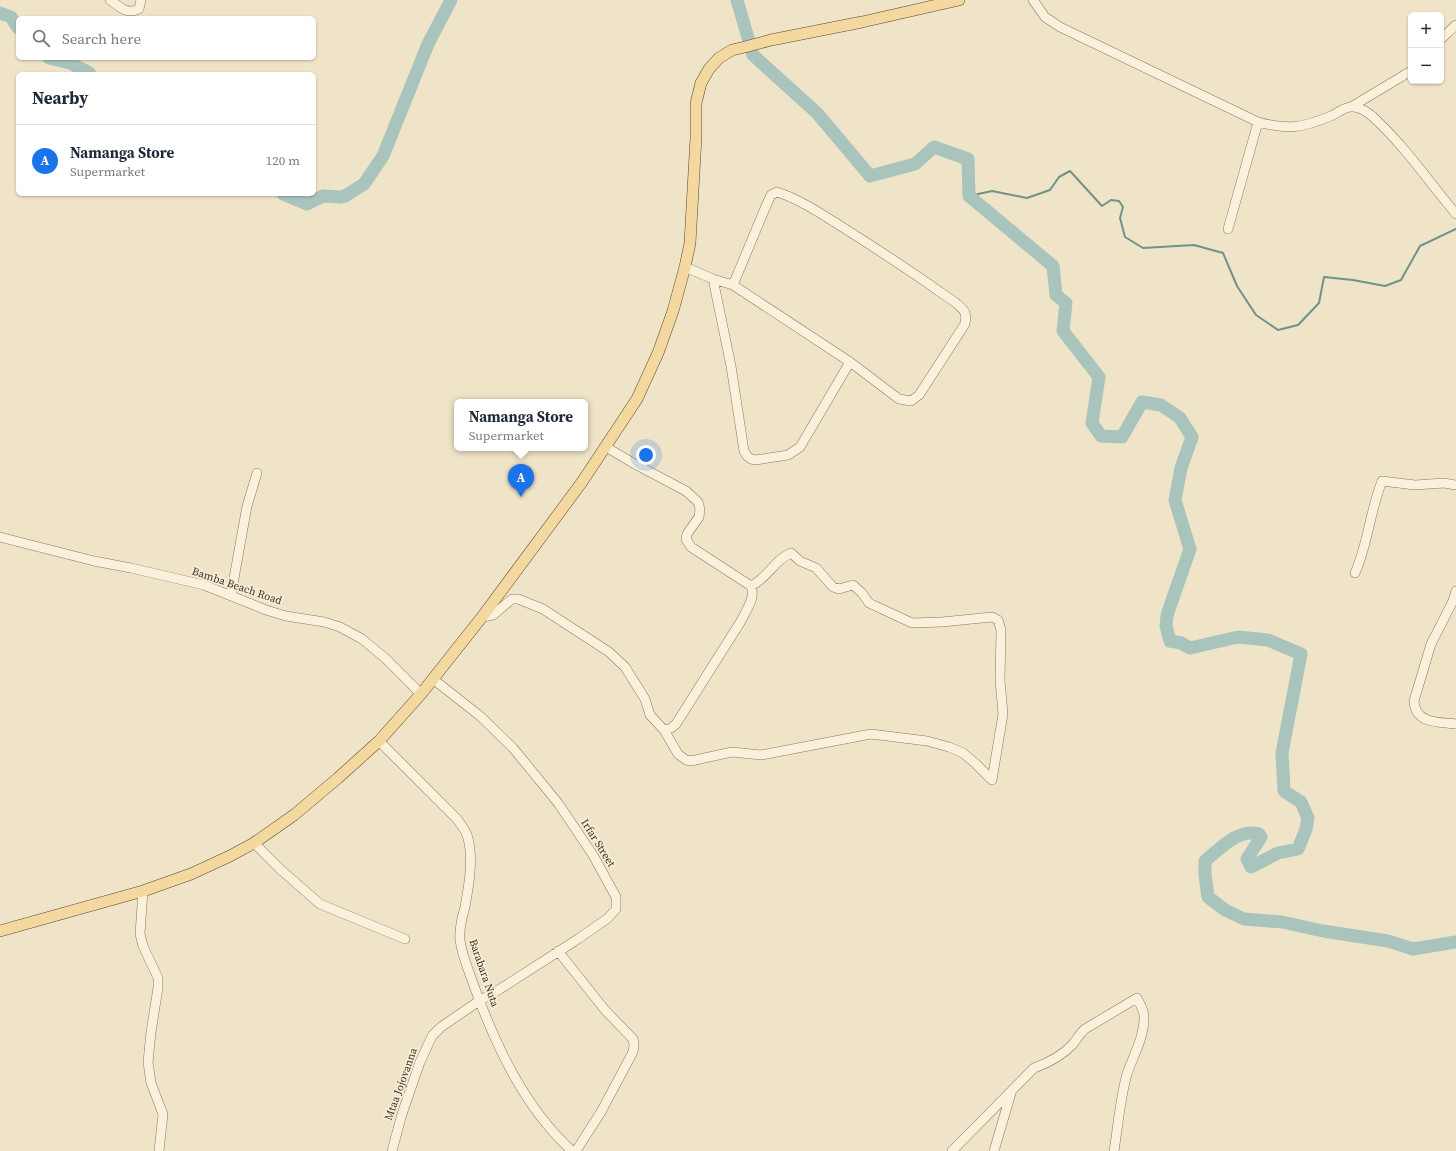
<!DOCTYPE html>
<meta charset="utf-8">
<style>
:root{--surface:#fff;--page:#f2f2f3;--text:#1f2937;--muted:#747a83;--line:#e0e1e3;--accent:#1a73e8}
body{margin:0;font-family:"Source Serif 4",serif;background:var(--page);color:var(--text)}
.controls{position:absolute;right:12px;top:12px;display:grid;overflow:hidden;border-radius:6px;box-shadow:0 1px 3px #0004}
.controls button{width:36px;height:36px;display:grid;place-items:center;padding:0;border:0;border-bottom:1px solid var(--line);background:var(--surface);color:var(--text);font:20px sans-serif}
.you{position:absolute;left:646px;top:455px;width:14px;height:14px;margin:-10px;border:3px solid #fff;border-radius:50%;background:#1a73e8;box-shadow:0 0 0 6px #1a73e833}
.badge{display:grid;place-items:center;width:26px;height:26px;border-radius:50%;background:var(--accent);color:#fff;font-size:13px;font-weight:700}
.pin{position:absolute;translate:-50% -33px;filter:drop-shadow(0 1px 2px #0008)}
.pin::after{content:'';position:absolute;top:21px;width:14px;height:12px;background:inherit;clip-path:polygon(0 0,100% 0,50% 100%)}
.popup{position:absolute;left:454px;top:399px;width:134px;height:52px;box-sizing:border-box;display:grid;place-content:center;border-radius:6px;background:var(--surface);filter:drop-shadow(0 1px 3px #0005);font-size:13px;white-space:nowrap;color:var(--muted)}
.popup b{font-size:15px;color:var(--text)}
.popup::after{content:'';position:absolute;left:50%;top:100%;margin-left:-8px;border:8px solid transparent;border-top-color:var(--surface)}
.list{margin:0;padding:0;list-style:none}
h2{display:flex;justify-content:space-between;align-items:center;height:52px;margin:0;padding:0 16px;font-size:17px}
h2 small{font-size:13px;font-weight:400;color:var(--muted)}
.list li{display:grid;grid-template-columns:26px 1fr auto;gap:12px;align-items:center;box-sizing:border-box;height:72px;padding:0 16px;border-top:1px solid var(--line)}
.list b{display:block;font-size:15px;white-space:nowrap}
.list p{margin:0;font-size:13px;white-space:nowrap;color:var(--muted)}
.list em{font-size:13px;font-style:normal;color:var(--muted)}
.icon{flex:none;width:22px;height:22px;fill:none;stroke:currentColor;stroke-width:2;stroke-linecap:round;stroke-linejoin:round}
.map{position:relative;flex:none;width:1456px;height:1151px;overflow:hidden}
.search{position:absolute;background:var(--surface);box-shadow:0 1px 3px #0004;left:16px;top:16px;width:300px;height:44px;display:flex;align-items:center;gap:10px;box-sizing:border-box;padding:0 14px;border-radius:6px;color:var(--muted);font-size:15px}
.panel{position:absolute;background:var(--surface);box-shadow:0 1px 3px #0004;left:16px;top:72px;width:300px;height:124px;border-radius:6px}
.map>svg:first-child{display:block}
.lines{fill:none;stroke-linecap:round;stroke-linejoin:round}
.stream{stroke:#6f938a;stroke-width:2}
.river{stroke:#a9c4bc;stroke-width:13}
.minor-casing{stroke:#8d765c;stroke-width:10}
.major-casing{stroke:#5b4430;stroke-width:12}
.minor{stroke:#faf1dc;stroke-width:9}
.major{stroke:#f3d9a0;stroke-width:11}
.labels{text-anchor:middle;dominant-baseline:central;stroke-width:3.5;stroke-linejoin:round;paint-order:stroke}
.street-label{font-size:11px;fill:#3d2e20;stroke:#f7eed8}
</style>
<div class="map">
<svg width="1456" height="1151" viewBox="0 0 1456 1151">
<rect width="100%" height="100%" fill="#f0e4c8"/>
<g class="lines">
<path class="stream" d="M969,196L992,191L1027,198L1050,190L1059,177L1070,171L1102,206L1111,200L1119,201L1123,207L1120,218L1125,237L1143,248L1194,245L1223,253L1237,286L1256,315L1278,330L1298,325L1319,303L1324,277L1353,280L1385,286L1401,280L1420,246L1456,229"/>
<path class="river" d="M737,0L753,55L817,113L870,176L915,164L934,147L968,159L969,196L1053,266L1056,295L1066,303L1063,331L1099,377L1092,423L1101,436L1122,437L1142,402L1161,405L1180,418L1192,437L1181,468L1175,500L1190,549L1167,615L1166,626L1170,641L1181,643L1190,648L1238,637L1268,640L1301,654L1282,753L1284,791L1301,802L1308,818L1306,829L1298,849L1278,853L1251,867L1247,859L1261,837L1259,834C1238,828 1220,849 1205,861V875L1208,897L1225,910L1244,919L1282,922L1323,931L1388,941L1413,949L1456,942
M0,13L11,17L18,28
M49,58L70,63L88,72L90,74
M283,194L307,204L323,196L341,197L345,196L364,184L383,156L428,44L451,0"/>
<defs>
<path id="minor" d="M110,0C120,7 126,15 139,9L141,0
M1033,0L1045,17L1060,27L1258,122C1288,130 1302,128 1331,116C1337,113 1345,107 1351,107C1358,106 1368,112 1373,117C1404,145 1429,182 1456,214
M1441,39L1456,25
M1351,107L1411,71
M1228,229L1258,122
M685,267L713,279L733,285L850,362L899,399L911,401L919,395L965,324C967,312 965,311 956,303C918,276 879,250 839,225C820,213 799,199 777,192L771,195L766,206L733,285
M713,279L731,366L744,451L747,456L751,459L756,460L788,455L800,447L850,362
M606,447L633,463L686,491L698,502L700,509L699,517L687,534L686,539L691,547L751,586C756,598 746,610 741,621L676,724L671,728L664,730
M0,537L94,561L131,568L204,585L266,610L286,616L324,622L340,627L362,639L385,658L421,694
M1355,573C1368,544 1370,511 1382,481L1415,485L1444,483L1456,485
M751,586C768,578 774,560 791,553L800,561L816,568L833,587L839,589L853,585L862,593L869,603L912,623L942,622L992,617L998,620L1001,630L1000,680L1003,714L992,780
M1456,591L1453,601L1431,644L1414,701C1415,724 1439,722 1456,724
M231,595L247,506L257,473
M482,617L493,615L512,599H518L543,609L609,652L625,667L645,699L650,715L664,730L678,754L686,760L691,761L732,752L761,755L871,734L927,741L949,747L963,753L975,763L992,780
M379,741L457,819C460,824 465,829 467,835C474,856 469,885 465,907C462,917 459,929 460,940C462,956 469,971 474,986C496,1046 524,1107 572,1151
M254,843L280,869L320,904L405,939
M143,891L140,934L143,946L158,978V988L151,1032L148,1062L151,1083L163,1114L159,1151
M558,951L605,1010L633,1039L634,1045L633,1052L601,1112L576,1151
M392,1151L402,1114L420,1062L432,1036L441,1027L479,1001L500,989L578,939L608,918L616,909V897L593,855L558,803L513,748L480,716L433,679
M952,1151L1034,1068C1048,1063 1062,1056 1073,1044C1077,1039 1080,1033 1085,1029L1137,998C1140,1004 1145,1012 1144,1018C1144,1038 1133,1056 1127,1074C1120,1099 1118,1126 1114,1151
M994,1151L1011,1093"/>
<path id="major" d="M0,931L143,891L191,874L230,856L254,843L294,815L338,778L379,741L421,694L482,617L582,482L637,399L658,353L673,311L685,267L690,243L696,137V103L701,83L709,69L719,58L732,50L745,47L771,40L862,22L959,0"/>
</defs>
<use href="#minor" class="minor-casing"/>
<use href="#major" class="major-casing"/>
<use href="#minor" class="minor"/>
<use href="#major" class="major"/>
</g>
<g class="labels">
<g class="street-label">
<text transform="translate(237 586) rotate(19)">Bamba Beach Road</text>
<text transform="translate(598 843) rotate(58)">Irfar Street</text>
<text transform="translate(484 973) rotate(71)">Barabara Nuta</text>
<text transform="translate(401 1084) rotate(-70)">Mtaa Jojovanna</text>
</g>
</g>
</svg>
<div class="controls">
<button>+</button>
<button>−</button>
</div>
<div class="you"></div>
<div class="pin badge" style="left:521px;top:497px">A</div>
<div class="popup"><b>Namanga Store</b>Supermarket</div>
<div class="search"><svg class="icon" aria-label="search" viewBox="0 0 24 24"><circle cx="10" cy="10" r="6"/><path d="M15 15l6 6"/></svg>Search here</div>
<section class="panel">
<h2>Nearby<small></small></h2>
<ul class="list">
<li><span class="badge">A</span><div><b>Namanga Store</b><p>Supermarket</p></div><em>120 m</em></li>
</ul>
</section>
</div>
